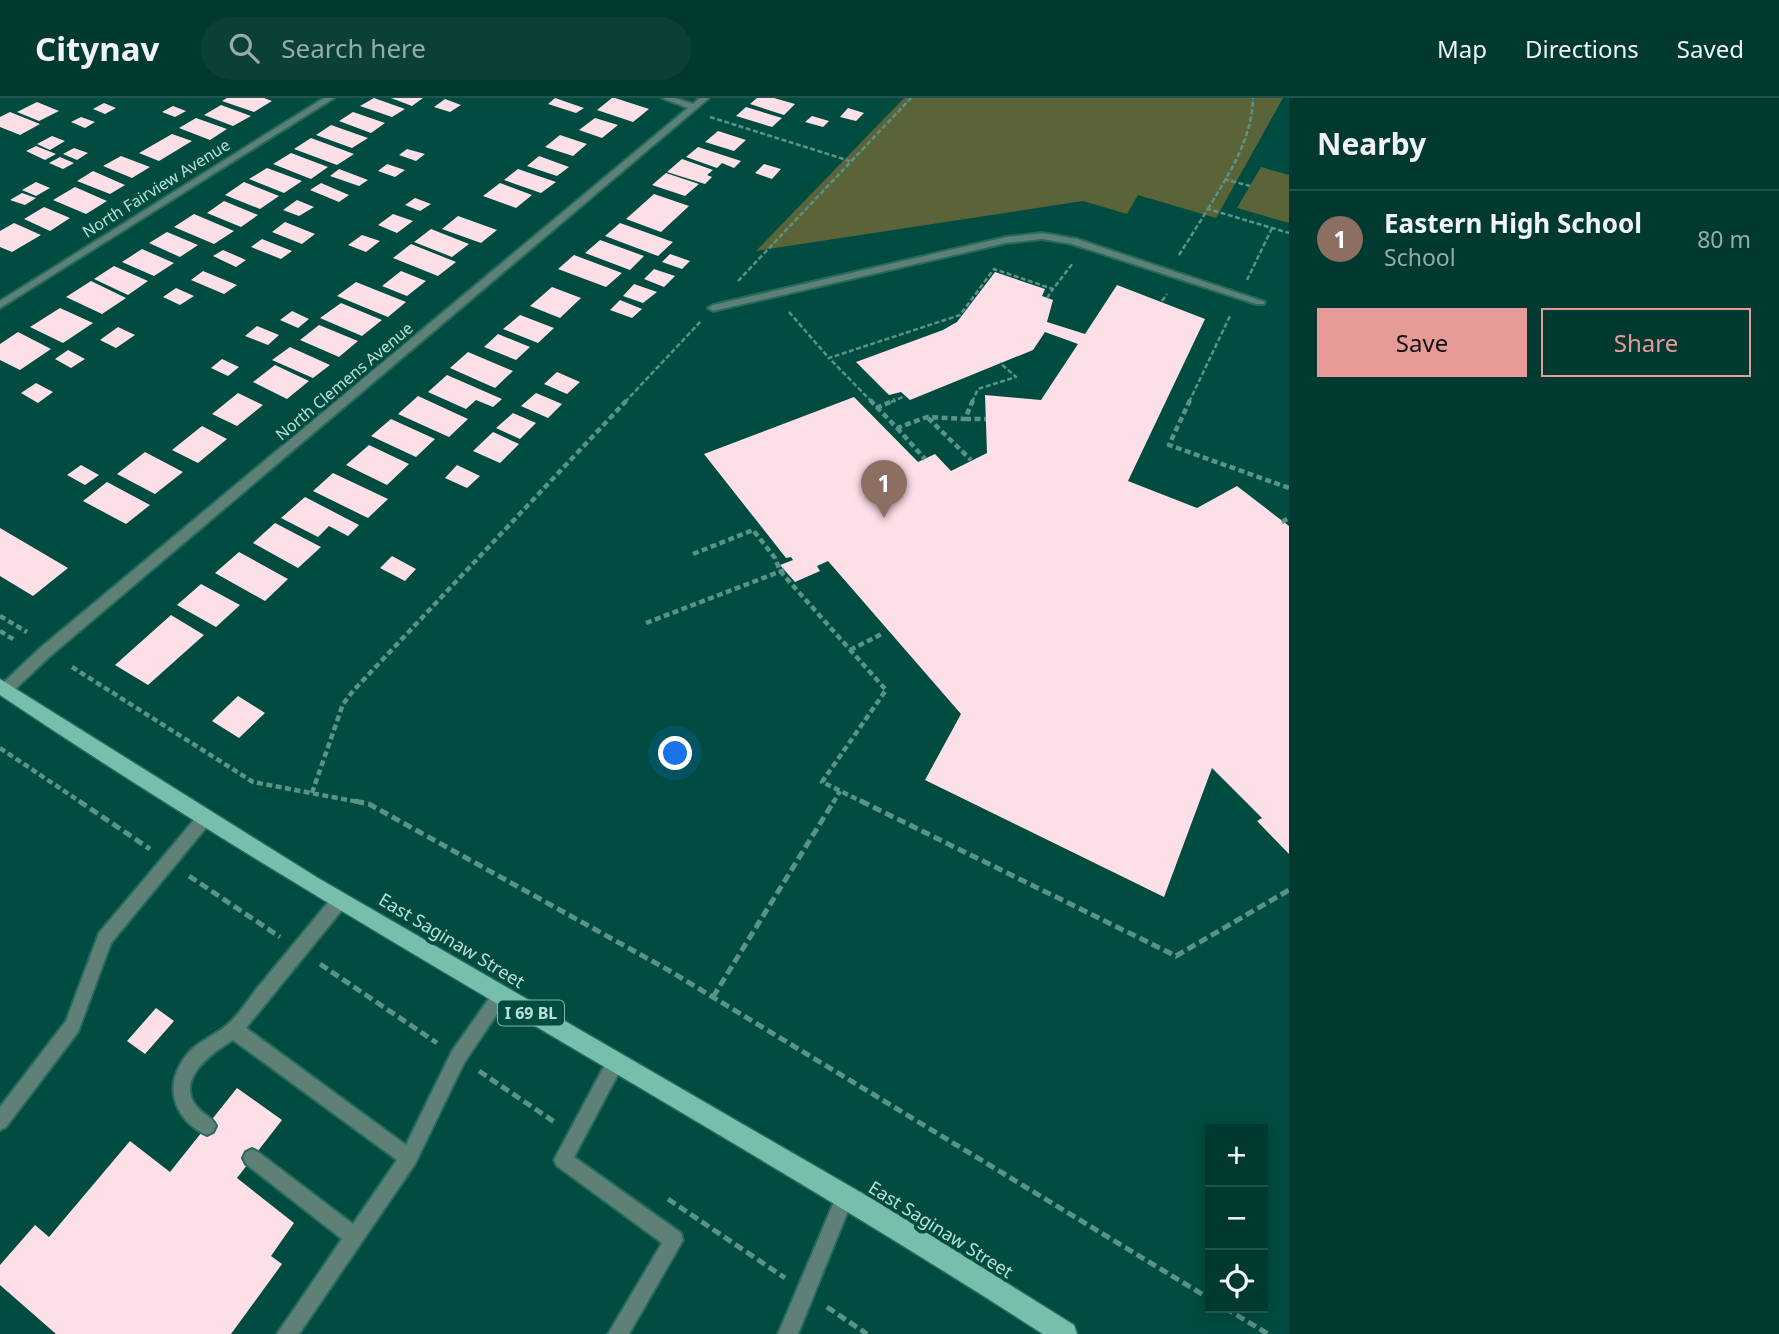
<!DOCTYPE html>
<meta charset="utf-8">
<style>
:root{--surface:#003930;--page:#0a4038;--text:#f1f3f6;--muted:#95acab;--line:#22534c;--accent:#e69b98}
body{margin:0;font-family:"Noto Sans",sans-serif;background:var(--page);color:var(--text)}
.controls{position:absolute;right:21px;bottom:21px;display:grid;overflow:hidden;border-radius:0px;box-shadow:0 4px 18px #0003}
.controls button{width:63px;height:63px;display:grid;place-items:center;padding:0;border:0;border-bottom:2px solid var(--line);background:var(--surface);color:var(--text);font:35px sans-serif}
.you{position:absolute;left:676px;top:656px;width:24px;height:24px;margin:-18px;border:5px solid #fff;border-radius:50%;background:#1a73e8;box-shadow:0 0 0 10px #1a73e833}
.badge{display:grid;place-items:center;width:46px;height:46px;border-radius:50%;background:var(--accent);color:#fff;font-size:23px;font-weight:700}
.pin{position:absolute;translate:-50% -58px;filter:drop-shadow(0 2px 4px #0008)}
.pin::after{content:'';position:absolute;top:37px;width:24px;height:21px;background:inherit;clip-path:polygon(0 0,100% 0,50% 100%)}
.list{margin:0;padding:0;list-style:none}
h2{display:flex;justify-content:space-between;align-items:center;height:91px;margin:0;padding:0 28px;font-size:30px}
h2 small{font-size:23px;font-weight:400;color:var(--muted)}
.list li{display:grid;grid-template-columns:46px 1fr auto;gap:21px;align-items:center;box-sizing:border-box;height:98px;padding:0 28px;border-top:2px solid var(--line)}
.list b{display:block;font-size:26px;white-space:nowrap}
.list p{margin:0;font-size:23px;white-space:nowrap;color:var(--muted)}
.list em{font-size:23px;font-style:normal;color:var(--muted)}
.actions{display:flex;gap:14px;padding:21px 28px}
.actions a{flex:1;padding:16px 0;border:2px solid var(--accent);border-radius:0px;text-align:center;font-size:24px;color:var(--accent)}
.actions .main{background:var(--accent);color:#111}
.icon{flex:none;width:38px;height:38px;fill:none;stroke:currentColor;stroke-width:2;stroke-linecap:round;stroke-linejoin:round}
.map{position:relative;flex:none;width:1289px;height:1236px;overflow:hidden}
header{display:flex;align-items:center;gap:42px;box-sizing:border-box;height:98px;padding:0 35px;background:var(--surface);border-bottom:2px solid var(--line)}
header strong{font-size:33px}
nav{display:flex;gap:38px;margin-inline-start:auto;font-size:24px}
.search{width:490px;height:63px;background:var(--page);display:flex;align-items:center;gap:18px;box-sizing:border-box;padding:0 24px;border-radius:38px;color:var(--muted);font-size:26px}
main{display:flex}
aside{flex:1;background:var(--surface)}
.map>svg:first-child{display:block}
.green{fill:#5b6339}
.building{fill:#fddfe8}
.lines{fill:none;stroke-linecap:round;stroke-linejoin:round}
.service-casing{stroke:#256a5e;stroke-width:4}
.minor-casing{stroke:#256a5e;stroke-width:4}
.primary-casing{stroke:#256a5e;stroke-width:3}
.path-far2{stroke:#599388;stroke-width:2.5;stroke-dasharray:5 2.5;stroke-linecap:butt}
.path-far1{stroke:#599388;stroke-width:4.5;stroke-dasharray:6 3.5;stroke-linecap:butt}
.path{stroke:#599388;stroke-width:5;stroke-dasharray:9 4.5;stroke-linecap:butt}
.service{fill:#5f8077;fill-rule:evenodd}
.minor{fill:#5f8077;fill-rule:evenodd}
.primary{fill:#78bead;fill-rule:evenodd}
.labels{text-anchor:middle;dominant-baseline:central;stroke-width:7;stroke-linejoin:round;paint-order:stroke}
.far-street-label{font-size:16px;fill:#b9e0d6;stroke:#004c40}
.shield{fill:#004c40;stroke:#82b4a9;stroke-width:2}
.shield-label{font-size:16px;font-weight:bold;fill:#b9e0d6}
.street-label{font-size:18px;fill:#b9e0d6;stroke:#004c40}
</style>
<header>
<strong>Citynav</strong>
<div class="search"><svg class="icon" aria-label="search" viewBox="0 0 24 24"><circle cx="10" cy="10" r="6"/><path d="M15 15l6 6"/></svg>Search here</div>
<nav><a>Map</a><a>Directions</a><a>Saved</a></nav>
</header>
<main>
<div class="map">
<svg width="1289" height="1236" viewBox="0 0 1289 1236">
<rect width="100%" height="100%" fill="#004c40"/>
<path class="green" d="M904,0H1283L1216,120L1138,97L1127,116L1083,103L756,153Z
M1261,69L1289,77V125L1237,110Z"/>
<path class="building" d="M227,0H264L272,3L254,14L222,3Z
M374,0L405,11L392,19L360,8Z
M391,0H423L412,8Z
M555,0L584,10L576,15L548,6Z
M612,0H615L649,11L633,24L597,12Z
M757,0H774L795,6L784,17L750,6Z
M445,1L461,7L450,14L434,9Z
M37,4L59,13L39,23L17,14Z
M104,5L116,10L105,16L93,11Z
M221,7L251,18L233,28L204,17Z
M173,8L186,13L175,19L162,14Z
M746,9L782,20L772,29L736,18Z
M848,10L864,15L856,23L840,19Z
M10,14L40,26L20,37L0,29V19Z
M353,14L385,25L371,35L339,23Z
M812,18L829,23L823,29L805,24Z
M81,19L95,24L85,30L71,24Z
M196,20L227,31L210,42L179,30Z
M595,20L618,27L602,40L579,32Z
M331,27L368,40L352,50L316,37Z
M718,33L746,42L734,53L705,44Z
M172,36L192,43L159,63L139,55Z
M560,37L587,46L573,58L545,49Z
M52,38L65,43L50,52L37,46Z
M311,40L354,56L337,67L294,51Z
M36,48L56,56L45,62L26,53Z
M698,49L741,63L734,70L722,65L717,70L686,59Z
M74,50L88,55L77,62L63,56Z
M407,51L425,56L416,63L399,57Z
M291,55L328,69L311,81L273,66Z
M121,58L150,69L132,80L103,68Z
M539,58L569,69L557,78L527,68Z
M60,59L74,65L63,71L49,65Z
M682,61L713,72L707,77L712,79L705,86L667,74Z
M387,66L405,72L395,79L378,73Z
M764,66L781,71L772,81L755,75Z
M267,70L302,83L284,95L249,81Z
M339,71L368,82L359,88L330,78Z
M518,71L556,84L541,95L504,82Z
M93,73L125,87L110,96L77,83Z
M666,75L699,86L685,98L652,87Z
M36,84L50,90L36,98L22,92Z
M244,84L279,98L260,111L225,97Z
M321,85L349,97L339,104L310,92Z
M500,85L532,97L516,110L483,98Z
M75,89L107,103L86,116L53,102Z
M22,95L36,100L25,107L10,102Z
M654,96L689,108L661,134L626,121Z
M415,100L431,106L420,113L405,107Z
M297,102L314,109L299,118L283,112Z
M224,103L258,117L241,129L207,115Z
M44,109L70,120L50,133L24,121Z
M194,116L234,133L214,146L174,129Z
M393,116L413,123L397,135L378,127Z
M458,118L497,132L481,145L442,131Z
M285,124L315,136L302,146L272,134Z
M14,125L41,137L12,154L0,149V133Z
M620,125L673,144L658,158L605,138Z
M431,131L469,146L452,159L414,144Z
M167,134L198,147L180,159L149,145Z
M362,137L380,143L366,154L348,147Z
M262,141L292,153L281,161L251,149Z
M600,142L644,158L630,172L585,155Z
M411,146L456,164L438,178L393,160Z
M142,151L174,165L154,178L122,164Z
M223,152L246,162L236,169L213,158Z
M670,156L690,163L682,171L662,164Z
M574,157L622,175L606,189L558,171Z
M114,168L148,183L128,197L94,181Z
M654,171L675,178L664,189L644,181Z
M203,173L237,187L224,196L191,182Z
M401,173L426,183L407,198L382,188Z
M995,174L1045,191L1042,198L1053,202L1047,224L1085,236L1117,187L1205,221L1128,383L1197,410L1237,388L1289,428V756L1257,723L1262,720L1212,670L1164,799L925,682L961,616L828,463L817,468L820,473L795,484L780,467L793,462L791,459L786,460L704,356L854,299L918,364L935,356L951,373L987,355L985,297L1041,302L1078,246L1045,234L1033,252L910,302L901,294L889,297L856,264L943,232L957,224Z
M91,183L126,200L102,216L66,199Z
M356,184L406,204L388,219L337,198Z
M634,186L657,194L643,205L623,198Z
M552,189L581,200L560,220L530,208Z
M176,190L194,198L180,207L163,199Z
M620,202L642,211L632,220L610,212Z
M341,205L382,222L362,238L320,220Z
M60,210L93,225L63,245L30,229Z
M292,213L309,221L298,230L280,222Z
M520,217L554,230L538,245L503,231Z
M319,227L358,243L339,259L300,242Z
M257,228L279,237L268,247L245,238Z
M118,229L135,237L116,250L100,242Z
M18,234L51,251L20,272L0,262V246Z
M498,236L530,249L516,262L484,249Z
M290,249L330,267L313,280L272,262Z
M68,252L85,261L71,270L55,261Z
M468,254L513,273L495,290L450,270Z
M222,261L239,269L228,278L211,270Z
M275,267L309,283L287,301L253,284Z
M557,274L580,284L567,296L544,286Z
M447,277L502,301L493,309L476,302L466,311L428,294Z
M36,285L53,294L38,305L21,295Z
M238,295L263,307L237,328L212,316Z
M536,295L562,306L548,320L521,308Z
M418,298L468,321L449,339L398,316Z
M513,315L536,325L520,341L496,330Z
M391,321L435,341L416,359L371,338Z
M202,328L227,341L198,365L172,352Z
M493,334L519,346L500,365L473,353Z
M369,347L409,366L387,387L346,367Z
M145,354L183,374L155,396L117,376Z
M81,367L99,377L85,387L67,377Z
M457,367L480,378L467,390L445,380Z
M333,375L388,401L368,420L313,393Z
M107,384L150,407L126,426L83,403Z
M305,399L359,427L348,438L329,428L318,439L281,420Z
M275,425L321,449L298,470L253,445Z
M0,430L68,470L33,498L0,478Z
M239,454L288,481L265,503L215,475Z
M392,458L416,471L405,483L380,470Z
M201,486L240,507L216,529L177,507Z
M171,517L204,537L148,587L115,567Z
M238,598L265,615L239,640L212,623Z
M156,910L174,923L145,956L127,943Z
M237,990L282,1022L237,1080L294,1125L271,1158L282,1166L231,1236H56L0,1187V1167L35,1127L49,1139L130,1043L170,1074Z"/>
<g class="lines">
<defs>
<path id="service" d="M1042,135L1077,141L1265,204L1264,206H1256L1072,146L1042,141L1006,145L713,213L708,210L713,207L1006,139Z
M204,714L209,716L211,721L209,726L111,845L78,934L6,1029L0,1032V1009L66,923L99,835L199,716Z
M340,795L346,797L348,802L346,807L246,930L406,1047L452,953L495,892L501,890L507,892L509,898L464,965L415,1066L299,1236H277L342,1141L246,1066L243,1060L246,1054L252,1051L258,1054L353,1126L397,1062L233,942C213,954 174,981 197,1009C203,1017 212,1018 216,1028L213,1034L207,1037C179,1025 164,995 180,967C192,944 211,941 228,926C240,916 249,900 259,888C284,858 309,827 334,797Z
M615,956L621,959L624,965L574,1059L681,1135L683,1142L629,1236H608L662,1145L557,1068L554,1062L609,959Z
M845,1089L851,1092L854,1098L798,1236H778L839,1092Z"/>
<path id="minor" d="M324,0H334L0,210V203Z
M662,0H675L693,6L700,0H709L49,559L10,596H0V588L39,551L688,10Z"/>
<path id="primary" d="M0,581L318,780L879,1105L1074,1227L1077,1236H1043C700,1015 339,825 0,597Z"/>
</defs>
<use href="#service" class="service-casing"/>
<use href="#minor" class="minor-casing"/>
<use href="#primary" class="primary-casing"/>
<path class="path-far2" d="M710,19L850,63
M1224,81L1250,88
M1208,111C1229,75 1252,42 1253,0
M1179,157L1208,111L1289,135
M1247,182L1272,130
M738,183L911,0
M1047,200L1053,191
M1162,203L1167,196
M789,214L829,260
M625,304L701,223
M872,304L829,260L960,217L994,171L1053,191L1073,165
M891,304L905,298
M972,304L978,291L1016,279L1000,265
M1189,304L1231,216"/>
<path class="path-far1" d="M870,302L897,330L927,319L965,321L973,302
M1190,302L1169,347L1289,390
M876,310L895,302
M928,320L971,362
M965,321H986
M897,330L925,361
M1282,424L1289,420
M693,456L753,432L775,460L780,473L886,592L822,684L865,705
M0,518L27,534
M646,525L784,472
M0,533L16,543
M850,552L884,535
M72,569L253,684L364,705
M0,650L82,705
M312,695L343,606L353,593L627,302
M833,705L840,693"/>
<path class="path" d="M79,703L150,751
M355,703L369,706L670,873L1210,1201
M861,703L1176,858L1289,792
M189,778L280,839
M320,866L437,945
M713,899L834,703
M479,973L556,1025
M668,1101L785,1180
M827,1209L867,1236
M1225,1210L1268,1236"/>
<use href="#service" class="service"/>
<use href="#minor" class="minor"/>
<use href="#primary" class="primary"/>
</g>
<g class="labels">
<g class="far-street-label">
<text transform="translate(156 90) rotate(-32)">North Fairview Avenue</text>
<text transform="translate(344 283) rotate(-40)">North Clemens Avenue</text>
</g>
<rect class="shield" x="498" y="902.5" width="66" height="25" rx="5"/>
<g class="shield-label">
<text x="531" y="915">I 69 BL</text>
</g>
<g class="street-label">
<text transform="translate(452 842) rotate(31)">East Saginaw Street</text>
<text transform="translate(941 1131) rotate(32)">East Saginaw Street</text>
</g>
</g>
</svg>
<div class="controls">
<button>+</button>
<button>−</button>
<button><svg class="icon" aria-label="locate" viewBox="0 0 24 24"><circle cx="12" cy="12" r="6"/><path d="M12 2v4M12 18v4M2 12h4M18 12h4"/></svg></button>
</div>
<div class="you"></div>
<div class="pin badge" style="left:884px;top:420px;background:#8d6e63">1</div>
</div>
<aside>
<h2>Nearby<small></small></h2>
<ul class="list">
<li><span class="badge" style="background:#8d6e63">1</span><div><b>Eastern High School</b><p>School</p></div><em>80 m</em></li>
</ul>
<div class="actions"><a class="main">Save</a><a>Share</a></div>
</aside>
</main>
